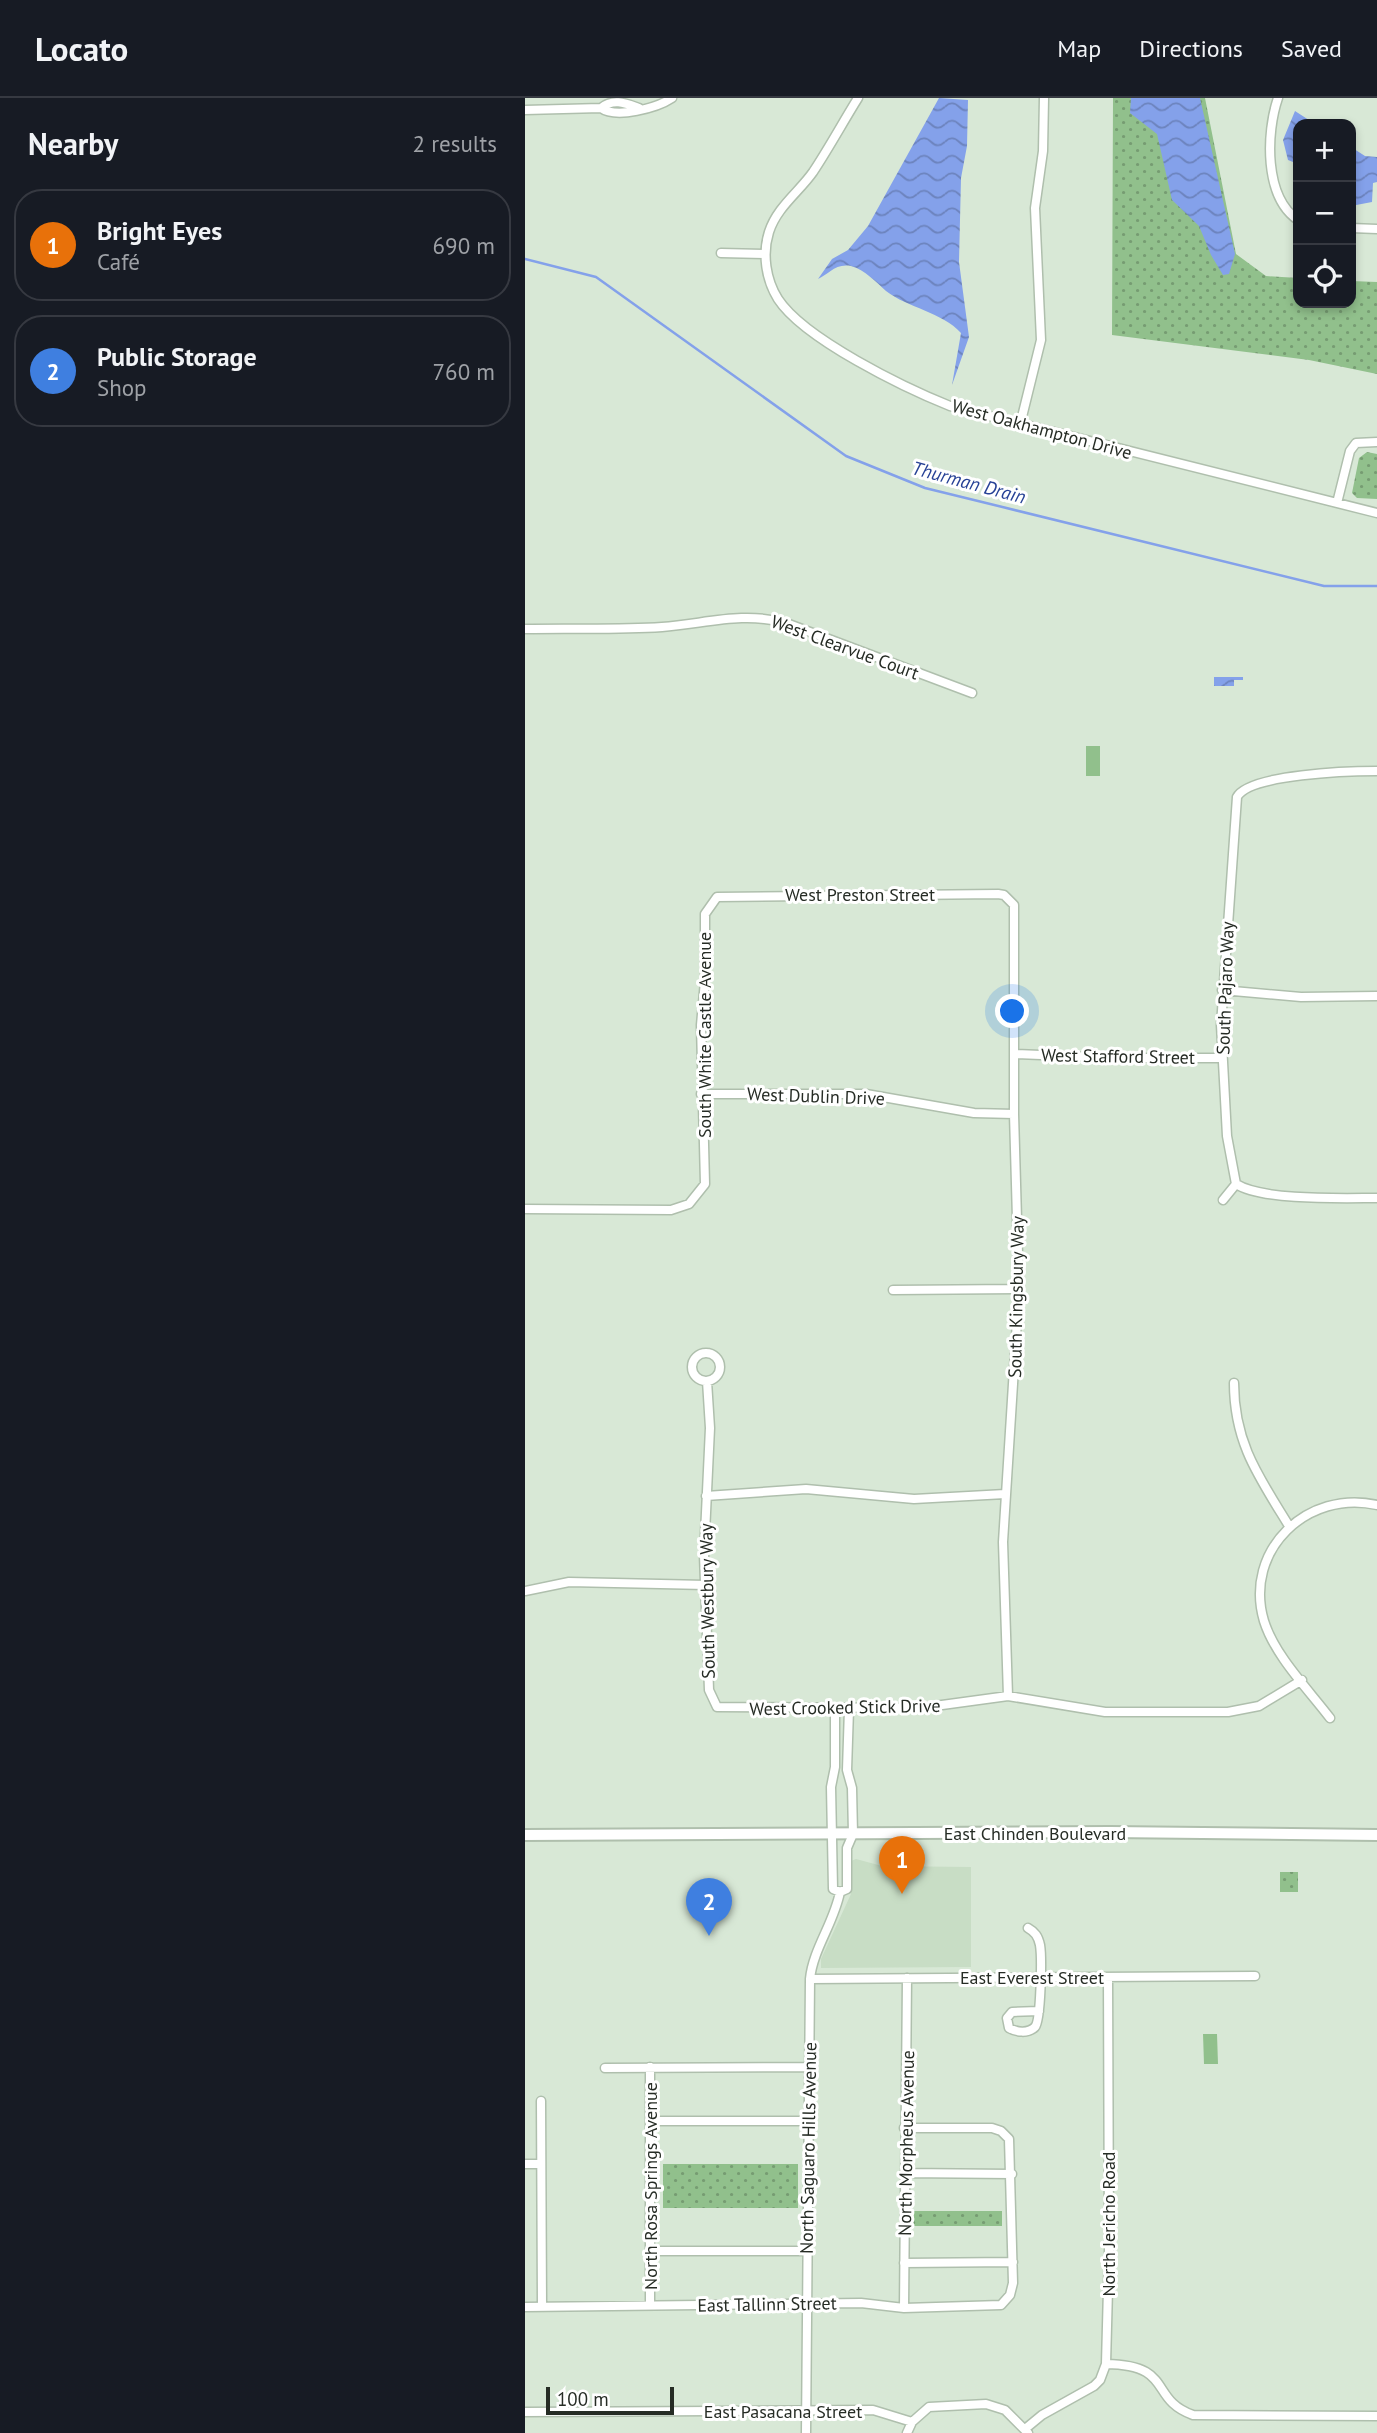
<!DOCTYPE html>
<meta charset="utf-8">
<style>
:root{--surface:#171b24;--page:#20242c;--text:#f1f3f6;--muted:#9ea1a6;--line:#363941;--accent:#456add}
body{margin:0;font-family:"PT Sans",sans-serif;background:var(--page);color:var(--text)}
.controls{position:absolute;right:21px;top:21px;display:grid;overflow:hidden;border-radius:14px;box-shadow:0 4px 10px #0003}
.controls button{width:63px;height:63px;display:grid;place-items:center;padding:0;border:0;border-bottom:2px solid var(--line);background:var(--surface);color:var(--text);font:35px sans-serif}
.scale{position:absolute;left:21px;bottom:18px;width:128px;box-sizing:border-box;padding-left:7px;border:4px solid #262c25;border-top:0;font-size:19px;line-height:24px;white-space:nowrap;color:#262c25;-webkit-text-stroke:5px #fff;paint-order:stroke}
.you{position:absolute;left:488px;top:914px;width:24px;height:24px;margin:-18px;border:5px solid #fff;border-radius:50%;background:#1a73e8;box-shadow:0 0 0 10px #1a73e833}
.badge{display:grid;place-items:center;width:46px;height:46px;border-radius:50%;background:var(--accent);color:#fff;font-size:23px;font-weight:700}
.pin{position:absolute;translate:-50% -58px;filter:drop-shadow(0 2px 4px #0008)}
.pin::after{content:'';position:absolute;top:37px;width:24px;height:21px;background:inherit;clip-path:polygon(0 0,100% 0,50% 100%)}
.list{margin:0;padding:0;list-style:none}
h2{display:flex;justify-content:space-between;align-items:center;height:91px;margin:0;padding:0 28px;font-size:30px}
h2 small{font-size:23px;font-weight:400;color:var(--muted)}
.list li{display:grid;grid-template-columns:46px 1fr auto;gap:21px;align-items:center;box-sizing:border-box;height:112px;margin:0 14px 14px;padding:0 14px;border:2px solid var(--line);border-radius:28px}
.list b{display:block;font-size:26px;white-space:nowrap}
.list p{margin:0;font-size:23px;white-space:nowrap;color:var(--muted)}
.list em{font-size:23px;font-style:normal;color:var(--muted)}
.icon{flex:none;width:38px;height:38px;fill:none;stroke:currentColor;stroke-width:2;stroke-linecap:round;stroke-linejoin:round}
.map{position:relative;flex:none;width:852px;height:2335px;overflow:hidden}
header{display:flex;align-items:center;gap:42px;box-sizing:border-box;height:98px;padding:0 35px;background:var(--surface);border-bottom:2px solid var(--line)}
header strong{font-size:33px}
nav{display:flex;gap:38px;margin-inline-start:auto;font-size:24px}
main{display:flex}
aside{flex:1;background:var(--surface)}
.map>svg:first-child{display:block}
.built{fill:#c8ddc5}
.green{fill:url(#green-dots)}
.pitch{fill:#91c08c}
.water{fill:url(#water-waves)}
.lines{fill:none;stroke-linecap:round;stroke-linejoin:round}
.stream{stroke:#84a1ea;stroke-width:2.5}
.minor-casing{stroke:#afbfad;stroke-width:11}
.major-casing{stroke:#afbfad;stroke-width:14}
.minor{stroke:#fff;stroke-width:8}
.major{stroke:#fff;stroke-width:10}
.labels{text-anchor:middle;dominant-baseline:central;stroke-width:6;stroke-linejoin:round;paint-order:stroke}
.street-label{font-size:18px;fill:#262c25;stroke:#fff}
.water-label{font-size:19px;font-style:italic;fill:#274296;stroke:#fff}
</style>
<header>
<strong>Locato</strong>
<nav><a>Map</a><a>Directions</a><a>Saved</a></nav>
</header>
<main>
<aside>
<h2>Nearby<small>2 results</small></h2>
<ul class="list">
<li><span class="badge" style="background:#e8710a">1</span><div><b>Bright Eyes</b><p>Café</p></div><em>690 m</em></li>
<li><span class="badge" style="background:#3f7fe0">2</span><div><b>Public Storage</b><p>Shop</p></div><em>760 m</em></li>
</ul>
</aside>
<div class="map">
<svg width="852" height="2335" viewBox="0 0 852 2335">
<defs>
<pattern id="green-dots" width="8" height="8" patternUnits="userSpaceOnUse" patternTransform="scale(1.75)"><rect width="8" height="8" fill="#91c08c"/><path d="M2 2h.1M6 6h.1" fill="none" stroke="#769c72" stroke-width="1.8" stroke-linecap="round"/></pattern>
<pattern id="water-waves" width="16" height="10" patternUnits="userSpaceOnUse" patternTransform="scale(1.75)"><rect width="16" height="10" fill="#84a1ea"/><path d="M0 5q4-4 8 0t8 0" fill="none" stroke="#6c83bd"/></pattern>
</defs>
<rect width="100%" height="100%" fill="#d8e8d6"/>
<path class="built" d="M331,1761L357,1768L446,1769V1869L296,1870V1861L326,1796V1763Z"/>
<path class="green" d="M588,0H680L711,156L741,178L773,180V205H826V183L852,184V276L784,262L587,237Z
M842,354L852,356V401L832,400L827,395L834,360Z
M755,1774H773V1794H755Z
M138,2066H273V2110H138Z
M389,2113H477V2128H388Z"/>
<path class="pitch" d="M561,648H575V678H561Z
M678,1936H692L693,1966H679Z"/>
<path class="water" d="M414,0L443,2L442,48L436,80L434,164L444,239L427,287L436,235C417,214 383,210 361,193C351,184 340,172 326,168C310,165 303,177 293,181L307,161L323,152L343,128Z
M606,0H675L710,156L704,176L698,177L686,157L674,128L647,102L632,36L605,15Z
M770,13L790,26H773V66L763,62L758,42Z
M826,49L840,58L852,59V84L848,85L847,104L826,108Z
M689,579H718V582H709V588H689Z"/>
<g class="lines">
<path class="stream" d="M0,161L71,179L321,358L400,390L799,488H852"/>
<defs>
<path id="minor" d="M333,0C318,24 304,50 288,74C274,94 252,109 244,134C237,156 241,182 253,201C279,241 380,290 425,308L852,415
M753,0C741,35 739,99 773,122
M114,10C100,5 88,0 76,10C91,21 132,10 147,0
M0,12L76,10
M826,130L852,131
M196,155L240,156
M495,327L516,242L510,110L518,53L519,0
M812,405L825,353L831,345L852,344
M0,531C45,530 91,532 137,529C180,526 217,513 261,525L447,595
M697,892L776,899L852,898
M490,956L591,960H697
M176,996H341L449,1015L489,1016
M711,1086L702,1038L696,927L712,699C724,676 826,673 852,673
M698,1102L711,1086C738,1103 819,1100 852,1100
M0,1111L146,1112L164,1106L180,1086L176,927L180,883V816L192,799L473,796L479,797L489,807V1016L494,1191L478,1444L483,1598
M368,1192L494,1191
M167 1269a14 14 0 1 1 28 0a14 14 0 1 1-28 0Z
M182,1283L185,1330L179,1457L184,1592L192,1609L395,1610L483,1598L580,1614H703L734,1608L777,1582
M709,1285C709,1345 734,1379 764,1428
M181,1398L281,1391L389,1401L480,1396
M0,1493L44,1484L181,1487
M310,1611V1669L306,1689L308,1791L315,1794L322,1791V1750L328,1736L327,1690L322,1672L324,1611
M805,1620C783,1591 750,1558 739,1523C718,1452 783,1391 852,1407
M503,1830C510,1834 513,1838 515,1847C517,1859 516,1922 510,1929C503,1936 491,1934 484,1930L482,1920L487,1914L514,1913
M285,1881L730,1878
M125,1969V2207
M80,1970L284,1969
M16,2003L17,2208
M125,2023H285
M0,2066H16
M379,2075L487,2076
M125,2153H282
M379,2165L488,2164
M0,2209L336,2205L379,2210L476,2207L485,2197L488,2185L484,2041L476,2033L467,2030H379
M379,2210L382,1880
M581,2266C650,2267 623,2301 668,2317L852,2318
M0,2314L348,2312L387,2324
M500,2331L517,2317L569,2288L575,2282L581,2266L584,2153L583,1879
M281,2335L285,1881C288,1851 309,1825 315,1794
M382,2335L387,2324L404,2309L461,2306L480,2312L503,2335"/>
<path id="major" d="M0,1737L585,1734L852,1737"/>
</defs>
<use href="#minor" class="minor-casing"/>
<use href="#major" class="major-casing"/>
<use href="#minor" class="minor"/>
<use href="#major" class="major"/>
</g>
<g class="labels">
<g class="street-label">
<text transform="translate(517 331) rotate(15)">West Oakhampton Drive</text>
<text transform="translate(320 549) rotate(20)">West Clearvue Court</text>
<text x="335" y="796">West Preston Street</text>
<text transform="translate(700 890) rotate(-88)">South Pajaro Way</text>
<text transform="translate(179 937) rotate(-90)">South White Castle Avenue</text>
<text transform="translate(593 958) rotate(1)">West Stafford Street</text>
<text transform="translate(291 998) rotate(2)">West Dublin Drive</text>
<text transform="translate(491 1199) rotate(-89)">South Kingsbury Way</text>
<text transform="translate(182 1503) rotate(-91)">South Westbury Way</text>
<text transform="translate(320 1609) rotate(-1)">West Crooked Stick Drive</text>
<text x="510" y="1735">East Chinden Boulevard</text>
<text x="507" y="1879">East Everest Street</text>
<text transform="translate(381 2045) rotate(-89)">North Morpheus Avenue</text>
<text transform="translate(283 2050) rotate(-89)">North Saguaro Hills Avenue</text>
<text transform="translate(125 2088) rotate(-90)">North Rosa Springs Avenue</text>
<text transform="translate(583 2126) rotate(-90)">North Jericho Road</text>
<text transform="translate(242 2206) rotate(-1)">East Tallinn Street</text>
<text x="258" y="2313">East Pasacana Street</text>
</g>
<g class="water-label">
<text transform="translate(444 384) rotate(15)">Thurman Drain</text>
</g>
</g>
</svg>
<div class="controls">
<button>+</button>
<button>−</button>
<button><svg class="icon" aria-label="locate" viewBox="0 0 24 24"><circle cx="12" cy="12" r="6"/><path d="M12 2v4M12 18v4M2 12h4M18 12h4"/></svg></button>
</div>
<div class="scale">100 m</div>
<div class="you"></div>
<div class="pin badge" style="left:377px;top:1796px;background:#e8710a">1</div>
<div class="pin badge" style="left:184px;top:1838px;background:#3f7fe0">2</div>
</div>
</main>
